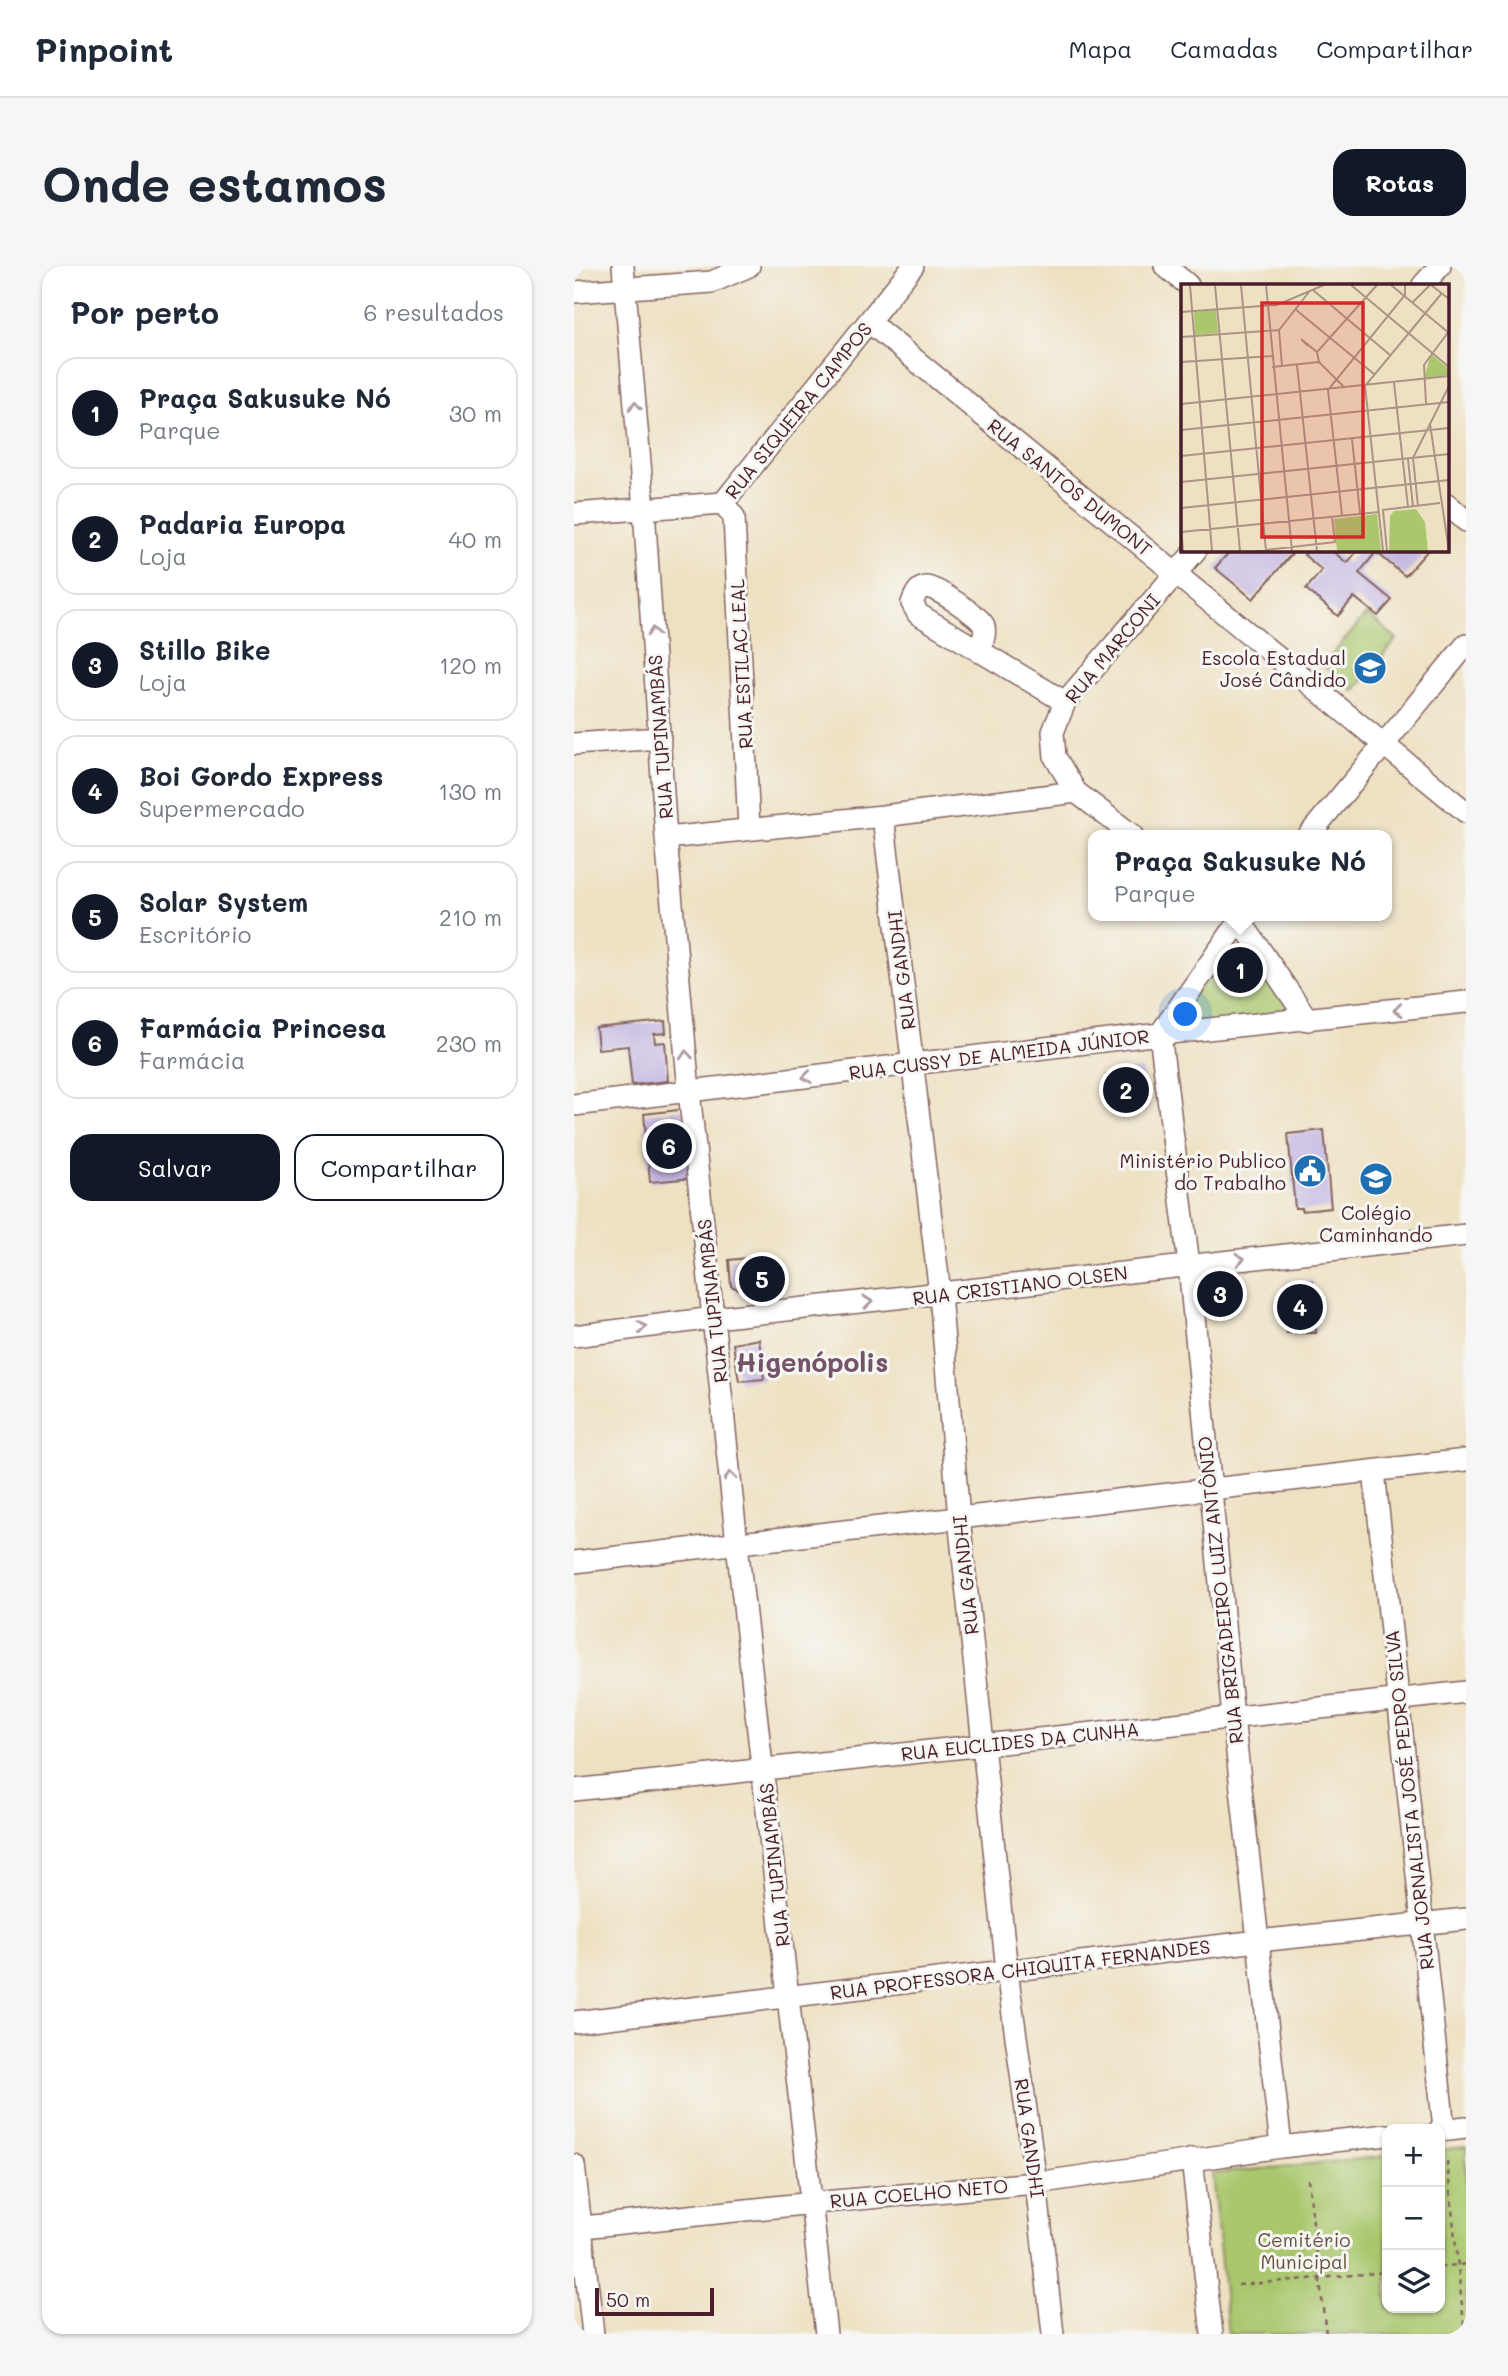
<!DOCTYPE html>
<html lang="pt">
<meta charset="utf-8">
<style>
:root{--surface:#fff;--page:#f6f6f7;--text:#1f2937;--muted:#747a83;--line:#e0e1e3;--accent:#111827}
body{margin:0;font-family:Mali,sans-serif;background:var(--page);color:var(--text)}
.controls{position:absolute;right:21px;bottom:21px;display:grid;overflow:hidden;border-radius:14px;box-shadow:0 2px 5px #0004}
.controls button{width:63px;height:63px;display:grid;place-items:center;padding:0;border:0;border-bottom:2px solid var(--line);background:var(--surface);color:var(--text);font:35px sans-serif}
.scale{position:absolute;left:21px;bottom:18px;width:119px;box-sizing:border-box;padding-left:7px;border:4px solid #4a1f2b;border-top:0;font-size:19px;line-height:24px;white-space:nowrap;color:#4a1f2b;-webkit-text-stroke:5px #f6f6f2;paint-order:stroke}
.you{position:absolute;left:612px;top:749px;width:24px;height:24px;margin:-18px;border:5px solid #fff;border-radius:50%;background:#1a73e8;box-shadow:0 0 0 10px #1a73e833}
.badge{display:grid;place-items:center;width:46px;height:46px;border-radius:50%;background:var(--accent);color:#fff;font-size:23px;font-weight:700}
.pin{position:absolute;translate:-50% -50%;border:4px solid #fff;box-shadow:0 2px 7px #0006}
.popup{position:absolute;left:514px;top:564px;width:304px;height:91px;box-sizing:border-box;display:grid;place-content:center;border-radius:14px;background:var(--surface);filter:drop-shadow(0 2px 5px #0005);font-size:23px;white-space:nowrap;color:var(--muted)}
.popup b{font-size:26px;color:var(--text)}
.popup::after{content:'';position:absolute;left:50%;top:100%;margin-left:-14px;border:14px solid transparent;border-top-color:var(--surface)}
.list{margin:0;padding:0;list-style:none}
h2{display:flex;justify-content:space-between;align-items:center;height:91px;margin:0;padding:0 28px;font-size:30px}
h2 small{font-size:23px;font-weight:400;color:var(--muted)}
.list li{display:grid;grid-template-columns:46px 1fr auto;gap:21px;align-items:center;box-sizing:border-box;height:112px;margin:0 14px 14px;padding:0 14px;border:2px solid var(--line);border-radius:21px}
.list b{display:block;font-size:26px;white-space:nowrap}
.list p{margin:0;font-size:23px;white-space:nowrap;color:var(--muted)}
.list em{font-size:23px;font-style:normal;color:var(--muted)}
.actions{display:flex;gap:14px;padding:21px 28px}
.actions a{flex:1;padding:16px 0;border:2px solid var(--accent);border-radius:21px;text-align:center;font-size:24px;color:var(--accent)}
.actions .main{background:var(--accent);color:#fff}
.icon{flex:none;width:38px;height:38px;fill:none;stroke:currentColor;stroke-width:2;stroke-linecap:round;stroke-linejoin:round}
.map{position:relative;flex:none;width:892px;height:2068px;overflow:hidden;border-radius:21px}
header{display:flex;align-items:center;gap:42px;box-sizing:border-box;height:98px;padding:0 35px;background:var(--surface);border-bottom:2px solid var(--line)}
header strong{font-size:33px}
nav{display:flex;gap:38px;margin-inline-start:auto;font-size:24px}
.intro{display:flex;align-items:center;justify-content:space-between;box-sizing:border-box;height:168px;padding:0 42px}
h1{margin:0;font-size:49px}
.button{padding:18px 32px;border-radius:21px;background:var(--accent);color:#fff;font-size:24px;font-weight:700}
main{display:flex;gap:42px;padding:0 42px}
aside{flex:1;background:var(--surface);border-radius:21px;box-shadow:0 2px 5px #0004}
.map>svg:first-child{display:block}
.green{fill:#aac76e;stroke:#7a734c;stroke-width:2}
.building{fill:#c4b6e1}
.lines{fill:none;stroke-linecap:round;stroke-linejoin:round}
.minor-casing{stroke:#836360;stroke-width:24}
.path{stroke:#836360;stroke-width:2.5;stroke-dasharray:5 5;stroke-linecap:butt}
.minor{stroke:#fff;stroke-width:21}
.oneway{stroke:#ae9aa0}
.labels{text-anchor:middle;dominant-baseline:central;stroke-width:6;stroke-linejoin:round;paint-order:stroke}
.street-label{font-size:19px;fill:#4a1f2b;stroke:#f6f6f2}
.poi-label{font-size:19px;fill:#4a1f2b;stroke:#f6f6f2;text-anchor:end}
.park-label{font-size:19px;fill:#67513f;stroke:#f6f6f2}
.district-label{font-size:26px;font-weight:bold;fill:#75546b;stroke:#f6f6f2}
.inset-road{fill:none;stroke:#ac9386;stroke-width:2}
.view{fill:#d62828;fill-opacity:0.15;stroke:#d62828;stroke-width:3.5}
.inset-edge{fill:none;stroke:#4a1f2b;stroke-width:3.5}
</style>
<header>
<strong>Pinpoint</strong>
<nav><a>Mapa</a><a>Camadas</a><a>Compartilhar</a></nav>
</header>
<div class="intro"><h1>Onde estamos</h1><a class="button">Rotas</a></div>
<main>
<aside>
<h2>Por perto<small>6 resultados</small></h2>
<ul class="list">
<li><span class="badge">1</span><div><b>Praça Sakusuke Nó</b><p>Parque</p></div><em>30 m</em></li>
<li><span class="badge">2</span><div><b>Padaria Europa</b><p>Loja</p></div><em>40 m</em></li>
<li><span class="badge">3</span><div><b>Stillo Bike</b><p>Loja</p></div><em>120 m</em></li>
<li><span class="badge">4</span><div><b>Boi Gordo Express</b><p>Supermercado</p></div><em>130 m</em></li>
<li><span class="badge">5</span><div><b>Solar System</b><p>Escritório</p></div><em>210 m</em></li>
<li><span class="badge">6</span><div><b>Farmácia Princesa</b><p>Farmácia</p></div><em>230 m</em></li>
</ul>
<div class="actions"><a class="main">Salvar</a><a>Compartilhar</a></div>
</aside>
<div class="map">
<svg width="892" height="2068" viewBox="0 0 892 2068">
<rect width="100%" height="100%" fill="#f6f6f2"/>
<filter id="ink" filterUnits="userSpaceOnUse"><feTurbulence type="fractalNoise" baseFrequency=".0143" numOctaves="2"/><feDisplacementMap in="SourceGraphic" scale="14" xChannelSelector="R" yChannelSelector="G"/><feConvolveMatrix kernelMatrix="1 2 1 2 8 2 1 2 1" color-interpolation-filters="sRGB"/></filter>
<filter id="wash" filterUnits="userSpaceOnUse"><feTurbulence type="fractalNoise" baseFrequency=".00686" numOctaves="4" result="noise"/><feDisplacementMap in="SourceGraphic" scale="28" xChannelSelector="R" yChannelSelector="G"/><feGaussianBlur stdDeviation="1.57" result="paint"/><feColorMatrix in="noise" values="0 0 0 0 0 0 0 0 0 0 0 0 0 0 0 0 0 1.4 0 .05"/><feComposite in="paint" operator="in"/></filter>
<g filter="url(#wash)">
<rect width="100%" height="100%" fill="#eee1c2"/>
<path class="green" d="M793,348L823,373L780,425L749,399Z
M668,656L730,752L589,766Z
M892,1881V2068H654L638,1908L813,1890V2042H866V1884Z"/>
<g id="blocks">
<path class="building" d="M657,284H721L679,333L641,302Z
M735,284H757L773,297L784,284H854L831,310L802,286L785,307L818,334L804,350L780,331L764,350L732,323L748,304L730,289Z
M91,755L92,767L80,768L81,777L91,776L94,815L58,819L54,780L24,783L22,762Z
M568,803L570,841L537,844L532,808Z
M113,843L119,912L76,916L70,848Z
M750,864L757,942L728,945V942H721L714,868Z
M194,990L199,1017L164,1023L157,1020L155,994Z
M712,1015H739L742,1067H713Z
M185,1073L190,1113L165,1115L159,1078Z"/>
</g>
</g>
<g filter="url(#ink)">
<use href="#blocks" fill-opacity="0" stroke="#836360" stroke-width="2"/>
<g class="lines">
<defs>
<path id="minor" d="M49,0L70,243L92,572L115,825L163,1278L252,2068
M591,0L614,19
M849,19L866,0
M0,26L138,16L175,0
M295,56L892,546
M149,237L160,251L175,563
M873,238L892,255
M0,248L149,237L339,0
M406,386C408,378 413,365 409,358C404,350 361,320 352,321C343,322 341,330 338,337L344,348L491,436
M0,478L86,472
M309,550L366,1028L385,1252L433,1705L462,1917L479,2068
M558,569L502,526L481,491L479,466L491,436L622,284
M735,569L892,379
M92,572L309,550L502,526
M663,650L734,754
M669,650L586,768L615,999L659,1451L707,1881
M0,839L586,768L892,736
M0,1070L140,1052L892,969
M800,1205L870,1863
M0,1296L892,1194
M0,1524L892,1426
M0,1756L684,1675L892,1653
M866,1864L892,1861
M618,1893L638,2068
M0,1899L19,2068
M0,1962L239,1937L462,1917L707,1881L813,1869"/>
</defs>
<use href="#minor" class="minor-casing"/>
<path class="path" d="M873,1895L891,2068
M734,1913L752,2068
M866,2001L892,1998
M664,2019L813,2006"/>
<use href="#minor" class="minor"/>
</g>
<defs><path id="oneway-chevron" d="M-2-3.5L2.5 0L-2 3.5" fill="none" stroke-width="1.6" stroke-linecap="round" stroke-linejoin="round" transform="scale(1.75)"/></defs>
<g class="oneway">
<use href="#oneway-chevron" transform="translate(61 140) rotate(-95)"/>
<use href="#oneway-chevron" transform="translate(79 366) rotate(-94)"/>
<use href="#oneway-chevron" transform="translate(824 744) rotate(174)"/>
<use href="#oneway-chevron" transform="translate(112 789) rotate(-95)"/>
<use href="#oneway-chevron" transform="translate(233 811) rotate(173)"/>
<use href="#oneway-chevron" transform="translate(666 993) rotate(-6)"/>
<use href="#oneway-chevron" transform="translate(294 1036) rotate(-6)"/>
<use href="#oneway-chevron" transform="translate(68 1061) rotate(-7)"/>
<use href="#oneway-chevron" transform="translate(156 1210) rotate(-96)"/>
</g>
</g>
<defs>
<symbol id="school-disc" viewBox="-11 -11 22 22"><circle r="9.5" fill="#1f6fb2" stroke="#f6f6f2"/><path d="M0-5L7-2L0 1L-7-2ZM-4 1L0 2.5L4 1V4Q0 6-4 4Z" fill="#fff"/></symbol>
<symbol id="civic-disc" viewBox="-11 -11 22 22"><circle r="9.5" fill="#1f6fb2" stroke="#f6f6f2"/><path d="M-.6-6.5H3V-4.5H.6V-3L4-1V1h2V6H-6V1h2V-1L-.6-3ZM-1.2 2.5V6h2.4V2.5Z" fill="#fff"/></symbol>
</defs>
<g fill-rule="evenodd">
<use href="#school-disc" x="777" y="383" width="38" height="38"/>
<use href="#civic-disc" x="717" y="886" width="38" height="38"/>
<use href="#school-disc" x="783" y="894" width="38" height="38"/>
</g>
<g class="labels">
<g class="street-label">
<text transform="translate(224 144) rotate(-51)">RUA SIQUEIRA CAMPOS</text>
<text transform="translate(496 221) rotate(39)">RUA SANTOS DUMONT</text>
<text transform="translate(538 382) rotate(-50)">RUA MARCONI</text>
<text transform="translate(167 398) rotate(-93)">RUA ESTILAC LEAL</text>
<text transform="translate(86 471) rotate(-94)">RUA TUPINAMBÁS</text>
<text transform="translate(327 704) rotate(-97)">RUA GANDHI</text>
<text transform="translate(425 788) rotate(-7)">RUA CUSSY DE ALMEIDA JÚNIOR</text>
<text transform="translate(446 1019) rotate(-7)">RUA CRISTIANO OLSEN</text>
<text transform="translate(138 1035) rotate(-96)">RUA TUPINAMBÁS</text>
<text transform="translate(391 1309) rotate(-96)">RUA GANDHI</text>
<text transform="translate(646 1324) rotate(-96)">RUA BRIGADEIRO LUIZ ANTÔNIO</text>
<text transform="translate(446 1475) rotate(-6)">RUA EUCLIDES DA CUNHA</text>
<text transform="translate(835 1534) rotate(-96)">RUA JORNALISTA JOSÉ PEDRO SILVA</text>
<text transform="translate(200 1599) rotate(-96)">RUA TUPINAMBÁS</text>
<text transform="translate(446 1703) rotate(-7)">RUA PROFESSORA CHIQUITA FERNANDES</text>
<text transform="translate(456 1872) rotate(82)">RUA GANDHI</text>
<text transform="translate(345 1927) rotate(-5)">RUA COELHO NETO</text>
</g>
<g class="poi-label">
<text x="772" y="391">Escola Estadual<tspan x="772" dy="22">José Cândido</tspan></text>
<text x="712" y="894">Ministério Publico<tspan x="712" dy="22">do Trabalho</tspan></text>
<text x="802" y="946" text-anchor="middle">Colégio<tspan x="802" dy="22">Caminhando</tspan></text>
</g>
<g class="park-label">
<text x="730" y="1973">Cemitério<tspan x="730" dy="22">Municipal</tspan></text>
</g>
<g class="district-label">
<text x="238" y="1096">Higenópolis</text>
</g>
</g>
<g transform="translate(607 18)">
<rect width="268" height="268" fill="#eee1c2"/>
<path d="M35,26L37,49L14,51L13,28ZM250,70L268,85V91L243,94ZM235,225L244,238L247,267H208L209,232L213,227ZM196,230L200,267H156L153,235Z" fill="#aac76e"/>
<path class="inset-road" d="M9,1L31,267M34,1L59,267M60,1L85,267M85,1L111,267M170,1L268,83M210,1L268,49M250,1L268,15M132,6L209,71M232,18L249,1M114,25L193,90M0,28L96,21L143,1M98,46L101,82M0,53L98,46L128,8M127,62L120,55L136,68M0,78L91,72M138,78L136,68L196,1M138,78L164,104M116,81L136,267M91,83L138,78M213,99L227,223M0,120L268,92M245,120L243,81L268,47M249,140L268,267M0,146L268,118M171,155L179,229M0,172L268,144M227,175L232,223M0,198L268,170M237,222L232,174L268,102M0,224L268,196M201,226L259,219M202,226L206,267M161,231L147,106L224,11V1M0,242L2,267M0,248L198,228M75,267L154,258L151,233M202,267L184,102L261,9"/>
<path class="view" d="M81,19H182V253H81Z"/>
<rect width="268" height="268" class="inset-edge"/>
</g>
</svg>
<div class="controls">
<button>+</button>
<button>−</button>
<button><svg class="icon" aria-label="layers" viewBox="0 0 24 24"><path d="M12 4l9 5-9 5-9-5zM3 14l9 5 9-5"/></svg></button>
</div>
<div class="scale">50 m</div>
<div class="you"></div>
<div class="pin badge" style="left:666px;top:704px">1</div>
<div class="popup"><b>Praça Sakusuke Nó</b>Parque</div>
<div class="pin badge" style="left:552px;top:824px">2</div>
<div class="pin badge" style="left:646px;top:1028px">3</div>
<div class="pin badge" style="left:726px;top:1041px">4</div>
<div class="pin badge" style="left:188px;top:1013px">5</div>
<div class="pin badge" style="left:95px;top:880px">6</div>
</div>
</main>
